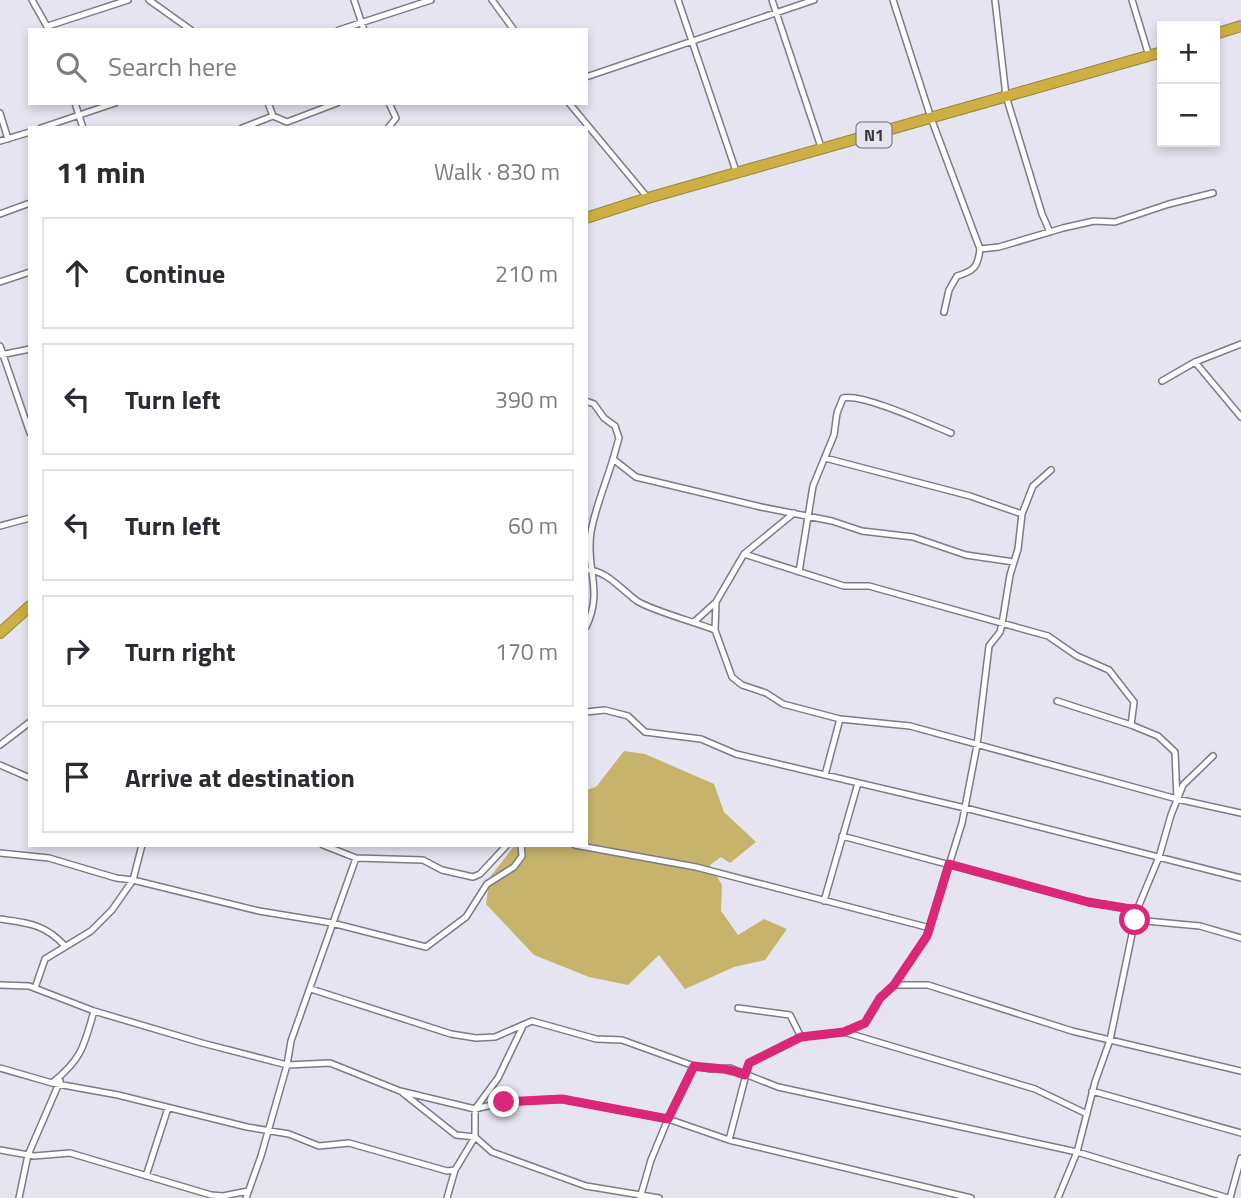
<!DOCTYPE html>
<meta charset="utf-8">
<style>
:root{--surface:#fff;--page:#f2f2f3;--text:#2b2b33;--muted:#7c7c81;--line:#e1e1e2}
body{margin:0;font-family:"Titillium Web",sans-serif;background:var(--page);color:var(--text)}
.controls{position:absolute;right:21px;top:21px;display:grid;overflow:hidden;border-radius:0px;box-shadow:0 4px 10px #0003}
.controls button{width:63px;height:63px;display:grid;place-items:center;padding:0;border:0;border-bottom:2px solid var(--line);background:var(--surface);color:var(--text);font:35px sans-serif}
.stop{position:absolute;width:21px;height:21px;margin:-16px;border:5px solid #db2777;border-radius:50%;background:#fff}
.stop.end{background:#db2777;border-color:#fff;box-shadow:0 2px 7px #0008}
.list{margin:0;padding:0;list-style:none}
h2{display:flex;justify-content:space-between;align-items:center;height:91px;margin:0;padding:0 28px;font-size:30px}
h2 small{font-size:23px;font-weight:400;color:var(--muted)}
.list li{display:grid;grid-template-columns:46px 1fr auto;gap:21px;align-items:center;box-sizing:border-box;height:112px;margin:0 14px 14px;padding:0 14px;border:2px solid var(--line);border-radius:0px}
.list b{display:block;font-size:26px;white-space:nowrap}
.list em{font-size:23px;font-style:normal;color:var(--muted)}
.icon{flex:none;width:38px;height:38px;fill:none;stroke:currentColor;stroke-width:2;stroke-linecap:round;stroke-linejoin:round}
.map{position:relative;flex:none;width:1241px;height:1198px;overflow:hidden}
.search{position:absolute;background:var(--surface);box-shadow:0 4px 10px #0003;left:28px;top:28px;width:560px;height:77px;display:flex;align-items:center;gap:18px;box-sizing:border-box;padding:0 24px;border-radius:0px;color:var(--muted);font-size:26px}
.panel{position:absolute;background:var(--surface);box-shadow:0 4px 10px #0003;left:28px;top:126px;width:560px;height:721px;border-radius:0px}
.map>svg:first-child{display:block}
.green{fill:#c7b46c}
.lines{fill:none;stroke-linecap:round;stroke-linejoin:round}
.street-casing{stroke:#7c7b86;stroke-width:8}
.highway-casing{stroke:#988641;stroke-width:12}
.street{stroke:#fff;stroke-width:5}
.highway{stroke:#ccb044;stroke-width:10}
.route{stroke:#db2777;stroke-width:9}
.labels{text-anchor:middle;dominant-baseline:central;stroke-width:7;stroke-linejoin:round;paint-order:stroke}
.shield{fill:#e5e4f0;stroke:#6c6c72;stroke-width:2}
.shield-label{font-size:16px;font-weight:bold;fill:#38383c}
</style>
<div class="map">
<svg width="1241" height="1198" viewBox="0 0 1241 1198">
<rect width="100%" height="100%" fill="#e5e4f0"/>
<path class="green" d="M624,751L645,754L714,784L724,812L756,842L730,863L721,857L710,865L722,885L721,911L738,935L764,919L787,929L765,960L734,967L685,989L659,955L628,985L589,977L534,955L486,904L490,877L515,845H586V790L596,787Z"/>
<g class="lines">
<defs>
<path id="street" d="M32,0L49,30
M149,0L191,30
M354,0L364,30
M492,0L514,30
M678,0L737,174
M772,0L822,150
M893,0L931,118L980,249C978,267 974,271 957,276L949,290L944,312
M995,0L1006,96L1042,214L1050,232
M1132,0L1149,56
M48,26L128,0
M339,30L431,0
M586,77L814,0
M75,103L83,128
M268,103L273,116
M569,103L648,198
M0,113L8,139
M41,128L115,103
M242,128L273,116L287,122L337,103
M388,128L396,118L389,103
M0,141L30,132
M0,214L30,203
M980,249L999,247L1063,228L1094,221L1115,222L1169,204L1213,193
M0,282L30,272
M0,346L30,433
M0,355L30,349
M1195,362L1241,417
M1162,381L1195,362L1241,344
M586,401L594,404L604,418L615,426L619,438L613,459L636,477L761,507L832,521L862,531L913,537L966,555L1014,562
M825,458L970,496L1022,514
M0,526L30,518
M744,554L844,586H869L1048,636L1077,656L1109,670L1134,702L1131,725L1158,736L1175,752L1177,799
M586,570C604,568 623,591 637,601C653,611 695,622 715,630
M799,572L813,486L834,435L837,413L843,398C862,393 929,424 951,433
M716,602L715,630L732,677L742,685L766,693L783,704L840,719L910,726L1177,799L1241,813
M694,622L716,602L744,554L794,513
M586,627C604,590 585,569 591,532C595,508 606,483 613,459
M1057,701L1131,725
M586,712L605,710L628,716L645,732L701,739L736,754L965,808L1241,878
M0,745L30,722
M0,765L30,778
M825,775L840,719
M842,836L1088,902L1137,910
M323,845L356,858L423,860L442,870L473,877L480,874L507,845
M575,845L696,867L930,928
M0,853L49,858L116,878L133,880L259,911L332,923L426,947L466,917L487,884L514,867L522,856L521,845
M824,901L858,783
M0,919C28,923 45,924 65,946
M1135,920L1200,926L1241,938
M0,985L29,986L94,1011C84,1046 82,1059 52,1083
M894,985H928L1072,1031L1241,1071
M35,988L45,959L91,931L112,910L133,880L142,845
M311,989L451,1034L476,1038L495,1037L532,1021L596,1039L622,1040L694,1066L711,1069L730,1068L778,1087L1077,1152L1228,1198
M738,1008L790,1015L801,1037L844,1032L865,1023L880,998L894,985L927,936L962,823L977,745L989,646L1000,632L1002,624L1010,575L1018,549L1022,514L1033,486L1051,470
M94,1011L202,1043L287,1065L330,1063L400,1091L475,1109L504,1102L562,1099L668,1119L694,1066
M523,1026L498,1078L475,1109V1137L492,1152L586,1186L659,1198
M844,1032L1035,1089L1087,1114
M0,1068L52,1083L118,1095L247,1127L289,1134L319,1146L349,1143L447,1171L455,1170
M1092,1091L1241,1133
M403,1093L456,1135L475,1137L455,1170L447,1198
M729,1140L749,1063L801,1037
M0,1150L34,1156L70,1153L211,1195L223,1196L248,1191
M146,1176L168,1108
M19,1198L28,1155L60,1081
M246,1198L261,1156L287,1065L291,1041L356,858
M640,1198L651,1160L668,1119L729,1140L971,1198
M1058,1198L1077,1152L1095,1082L1110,1040L1137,910L1159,857L1171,815L1183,785L1213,756
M1230,1198L1241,1158"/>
<path id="highway" d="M1215,34L1241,26
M586,218L648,198L1162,52
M0,633L30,606"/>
</defs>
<use href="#street" class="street-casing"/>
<use href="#highway" class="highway-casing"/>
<use href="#street" class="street"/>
<use href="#highway" class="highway"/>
</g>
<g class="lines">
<path class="route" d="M504,1102L562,1099L668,1119L694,1066C713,1069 726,1067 745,1075L749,1063L801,1037L844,1032L865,1023L880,998L894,985L927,936L949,864L1088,902L1137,910L1135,920"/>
</g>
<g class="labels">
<rect class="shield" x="856.5" y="122.5" width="35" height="25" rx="5"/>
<g class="shield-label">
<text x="874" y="135">N1</text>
</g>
</g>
</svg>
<div class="controls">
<button>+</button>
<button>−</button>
</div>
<div class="stop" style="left:1135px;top:920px"></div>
<div class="stop end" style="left:504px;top:1102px"></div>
<div class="search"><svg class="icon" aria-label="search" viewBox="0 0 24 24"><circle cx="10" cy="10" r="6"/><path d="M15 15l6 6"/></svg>Search here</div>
<section class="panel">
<h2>11 min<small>Walk · 830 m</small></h2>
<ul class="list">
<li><svg class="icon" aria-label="ahead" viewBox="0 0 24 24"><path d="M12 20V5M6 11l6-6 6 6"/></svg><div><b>Continue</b></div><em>210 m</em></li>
<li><svg class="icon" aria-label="left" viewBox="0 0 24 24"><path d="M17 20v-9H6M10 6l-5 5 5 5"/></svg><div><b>Turn left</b></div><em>390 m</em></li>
<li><svg class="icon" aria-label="left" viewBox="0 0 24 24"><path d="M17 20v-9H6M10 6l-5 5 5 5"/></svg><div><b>Turn left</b></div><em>60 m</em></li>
<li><svg class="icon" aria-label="right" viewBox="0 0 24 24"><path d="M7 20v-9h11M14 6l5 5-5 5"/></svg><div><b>Turn right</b></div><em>170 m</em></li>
<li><svg class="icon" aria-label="arrive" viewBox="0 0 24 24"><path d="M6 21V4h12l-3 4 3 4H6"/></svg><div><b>Arrive at destination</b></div></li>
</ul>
</section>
</div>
